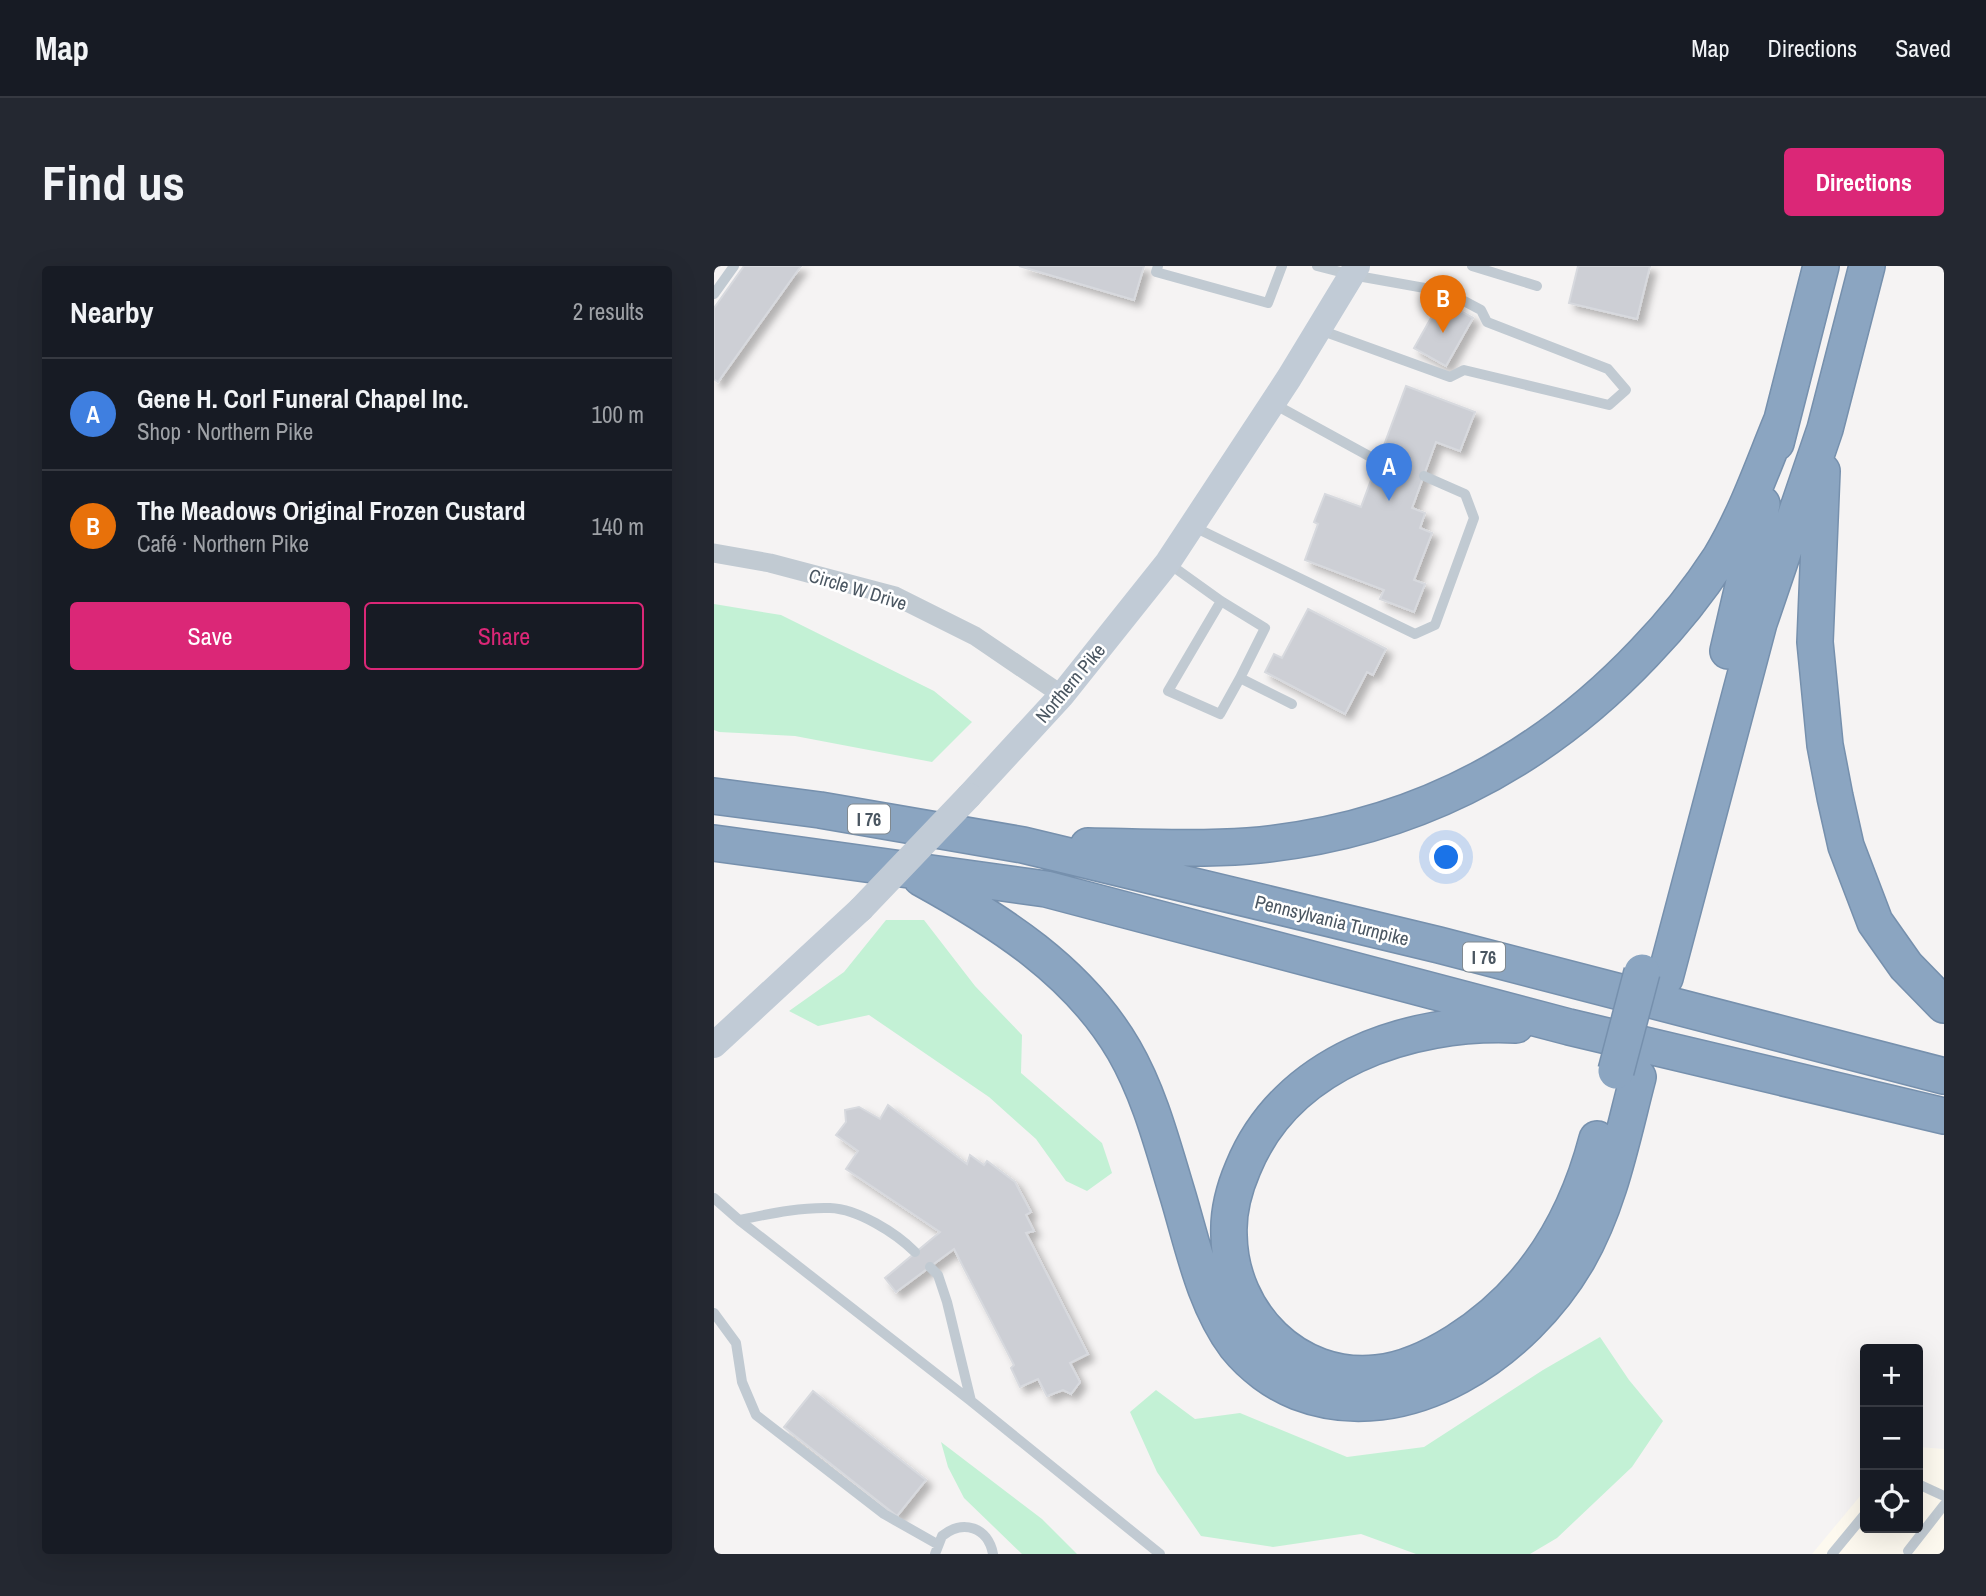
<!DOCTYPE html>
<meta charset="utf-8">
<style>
:root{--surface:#171b24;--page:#242831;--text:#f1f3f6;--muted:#9ea1a6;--line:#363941;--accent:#db2777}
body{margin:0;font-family:"Archivo Narrow",sans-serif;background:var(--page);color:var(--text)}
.controls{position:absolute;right:21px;bottom:21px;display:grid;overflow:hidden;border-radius:7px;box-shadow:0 7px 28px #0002}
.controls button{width:63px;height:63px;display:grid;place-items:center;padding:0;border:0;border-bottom:2px solid var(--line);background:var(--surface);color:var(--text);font:35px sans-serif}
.you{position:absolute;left:733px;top:592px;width:24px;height:24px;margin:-18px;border:5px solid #fff;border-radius:50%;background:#1a73e8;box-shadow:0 0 0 10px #1a73e833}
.badge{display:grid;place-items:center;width:46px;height:46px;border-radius:50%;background:var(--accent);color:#fff;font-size:23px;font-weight:700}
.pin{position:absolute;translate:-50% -58px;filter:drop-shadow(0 2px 4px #0008)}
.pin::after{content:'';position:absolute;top:37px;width:24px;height:21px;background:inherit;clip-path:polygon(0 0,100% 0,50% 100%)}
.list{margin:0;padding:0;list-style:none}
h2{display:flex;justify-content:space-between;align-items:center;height:91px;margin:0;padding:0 28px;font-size:30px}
h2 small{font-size:23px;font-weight:400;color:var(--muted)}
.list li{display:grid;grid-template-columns:46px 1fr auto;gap:21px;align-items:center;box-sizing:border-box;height:112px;padding:0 28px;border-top:2px solid var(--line)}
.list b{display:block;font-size:26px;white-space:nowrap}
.list p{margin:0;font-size:23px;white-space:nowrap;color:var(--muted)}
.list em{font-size:23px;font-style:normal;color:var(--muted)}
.actions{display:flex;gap:14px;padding:21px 28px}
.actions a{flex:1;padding:16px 0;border:2px solid var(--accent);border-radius:7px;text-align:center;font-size:24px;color:var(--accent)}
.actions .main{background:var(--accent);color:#fff}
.icon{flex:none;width:38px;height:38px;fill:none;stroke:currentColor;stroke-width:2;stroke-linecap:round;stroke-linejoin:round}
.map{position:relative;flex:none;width:1230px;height:1288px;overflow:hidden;border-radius:7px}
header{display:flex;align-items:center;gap:42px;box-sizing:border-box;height:98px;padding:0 35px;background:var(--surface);border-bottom:2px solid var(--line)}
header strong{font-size:33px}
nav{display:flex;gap:38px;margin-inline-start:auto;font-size:24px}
.intro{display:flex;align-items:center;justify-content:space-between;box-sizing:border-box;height:168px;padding:0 42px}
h1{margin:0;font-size:49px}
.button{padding:18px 32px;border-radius:7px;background:var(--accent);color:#fff;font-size:24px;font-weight:700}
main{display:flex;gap:42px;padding:0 42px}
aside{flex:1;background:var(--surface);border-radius:7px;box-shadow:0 7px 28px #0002}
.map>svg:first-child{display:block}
.commercial{fill:#fdf9ef}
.green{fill:#c3f1d5}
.building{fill:#cdcfd5;stroke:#d7d9de;stroke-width:2;filter:url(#shadow)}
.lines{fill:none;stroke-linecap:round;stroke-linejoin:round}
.motorway-casing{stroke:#7690ad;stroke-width:38}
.service{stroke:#c1cad2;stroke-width:10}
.minor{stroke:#c1cad2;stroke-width:19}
.secondary{stroke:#c1cbd6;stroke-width:26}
.motorway{stroke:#8ba5c1;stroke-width:35}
.motorway-bridge-casing{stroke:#7690ad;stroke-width:38;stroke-linecap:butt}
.secondary-bridge{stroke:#c1cbd6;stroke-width:26}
.motorway-bridge{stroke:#8ba5c1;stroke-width:35}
.labels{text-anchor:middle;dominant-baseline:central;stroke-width:5;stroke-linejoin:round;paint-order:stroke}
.shield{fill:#fff;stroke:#808990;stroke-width:2}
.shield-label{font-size:18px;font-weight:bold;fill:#4a5661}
.street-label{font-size:19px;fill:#4a5661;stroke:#fff}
</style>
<header>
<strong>Map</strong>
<nav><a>Map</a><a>Directions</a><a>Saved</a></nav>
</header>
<div class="intro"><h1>Find us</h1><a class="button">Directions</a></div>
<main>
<aside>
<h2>Nearby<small>2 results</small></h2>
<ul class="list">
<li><span class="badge" style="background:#3f7fe0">A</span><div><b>Gene H. Corl Funeral Chapel Inc.</b><p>Shop · Northern Pike</p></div><em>100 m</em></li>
<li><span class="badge" style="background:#e8710a">B</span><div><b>The Meadows Original Frozen Custard</b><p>Café · Northern Pike</p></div><em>140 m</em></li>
</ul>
<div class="actions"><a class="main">Save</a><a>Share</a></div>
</aside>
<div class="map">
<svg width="1230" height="1288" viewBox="0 0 1230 1288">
<defs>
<filter id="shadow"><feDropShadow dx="6" dy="6" stdDeviation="3.5" flood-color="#0004"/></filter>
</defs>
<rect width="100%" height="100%" fill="#f5f3f3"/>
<path class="commercial" d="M1204,1181L1230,1183V1288H1098L1151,1224V1262H1204Z"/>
<path class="green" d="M0,338L67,349L220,425L258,456L218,496L81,470L5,466L0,464Z
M172,654H210L261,720L308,769L307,807L388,877L398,907L373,925L352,915L322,873L275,831L155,749L104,760L75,745L130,706Z
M886,1071L915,1114L949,1155L918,1201L843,1272L816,1288H702L647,1268L559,1281L487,1270L443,1206L416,1146L442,1124L481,1153L526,1147L633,1191L710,1181L829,1104Z
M227,1176L328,1253L363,1288H308L250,1232L234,1201Z"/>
<path class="building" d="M30,0H87L4,116L0,113V42Z
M305,0H430L420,34Z
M864,0H936L923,53L855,37Z
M727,34L759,52L732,100L700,82Z
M692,120L761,146L746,185L722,176L698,242L711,247L706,262L718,267L700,314L711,318L700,346L666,333L670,324L591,294L604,258L600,256L611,228L647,241Z
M594,343L672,383L659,409L653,406L631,448L551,406L560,388L568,392Z
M174,839L253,898L256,889L270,899L273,895L301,916L317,946L312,949L320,965L312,967L374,1088L356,1097L366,1116L357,1128L349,1124L333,1130L324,1113L306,1121L297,1102L300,1099L240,983L182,1026L171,1012L226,966L132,903L144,885L122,869L132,856L131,844L145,841L166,853Z
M99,1125L212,1214L183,1250L70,1161Z"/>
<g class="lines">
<defs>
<path id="motorway" d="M1062,177L1107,0
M1108,205L1101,376L1111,479L1121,531L1132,580L1161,656L1192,700L1230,739
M1014,385L1048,238
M0,530L106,544L309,579L725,679L1230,810
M0,577L332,623L855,761L1230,850
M374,580C427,581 481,584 534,580C690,567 823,500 930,387C958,358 984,326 1006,292C1032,249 1048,202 1067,156
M207,612C285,655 364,705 410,784C436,829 449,881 464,930C479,980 490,1037 522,1080C538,1100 561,1117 584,1126C693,1168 811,1085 864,993C896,937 908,872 924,811
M951,712L1045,357L1111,163L1153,0
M802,759C695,754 572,796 529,902C520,923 514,947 515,969C516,1048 582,1116 663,1107C691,1104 718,1091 742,1076C817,1029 861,957 883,873"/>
</defs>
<use href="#motorway" class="motorway-casing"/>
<path class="service" d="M444,0L442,6L554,37L568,0
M603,0L638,9L733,26L767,44L773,56L894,103L912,124L895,139L750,104L736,111L606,64
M758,0L823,20
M0,28L20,0
M560,138L664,195
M478,260L701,368L721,359L760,252L751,228L710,210
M454,297L507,335L551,362L526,412L578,438
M507,335L454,425L506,448L526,412
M0,932L25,954C55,948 86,941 116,942C144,943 182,967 201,986
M25,954L257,1135
M216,1001L224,1009L233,1036L257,1135L446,1288
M0,1047L22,1077L28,1116L42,1149L170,1248L223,1278
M1204,1218L1230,1230
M1194,1285L1230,1239
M221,1288L228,1270C249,1253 274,1261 279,1288
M1118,1288L1151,1248"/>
<path class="minor" d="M0,287L56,297L181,330L261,370L348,429"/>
<path class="secondary" d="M255,530L348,429L454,296L575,112L643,0
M0,779L147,643"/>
<use href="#motorway" class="motorway"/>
<defs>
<path id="motorway-bridge" d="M902,805L928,706"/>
</defs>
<use href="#motorway-bridge" class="motorway-bridge-casing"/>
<path class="secondary-bridge" d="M147,643L255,530"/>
<use href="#motorway-bridge" class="motorway-bridge"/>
</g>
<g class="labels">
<g class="shield">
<rect x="134" y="538.5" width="42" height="29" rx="5"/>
<rect x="749" y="676.5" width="42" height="29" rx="5"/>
</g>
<g class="shield-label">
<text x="155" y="553">I 76</text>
<text x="770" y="691">I 76</text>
</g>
<g class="street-label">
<text transform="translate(144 323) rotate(17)">Circle W Drive</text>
<text transform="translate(356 417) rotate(-50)">Northern Pike</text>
<text transform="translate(618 654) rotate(14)">Pennsylvania Turnpike</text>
</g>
</g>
</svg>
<div class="controls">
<button>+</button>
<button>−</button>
<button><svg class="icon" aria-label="locate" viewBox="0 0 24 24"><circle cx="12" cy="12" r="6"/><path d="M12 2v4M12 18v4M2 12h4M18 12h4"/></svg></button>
</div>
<div class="you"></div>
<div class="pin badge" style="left:675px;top:235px;background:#3f7fe0">A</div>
<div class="pin badge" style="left:729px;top:67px;background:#e8710a">B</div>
</div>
</main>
